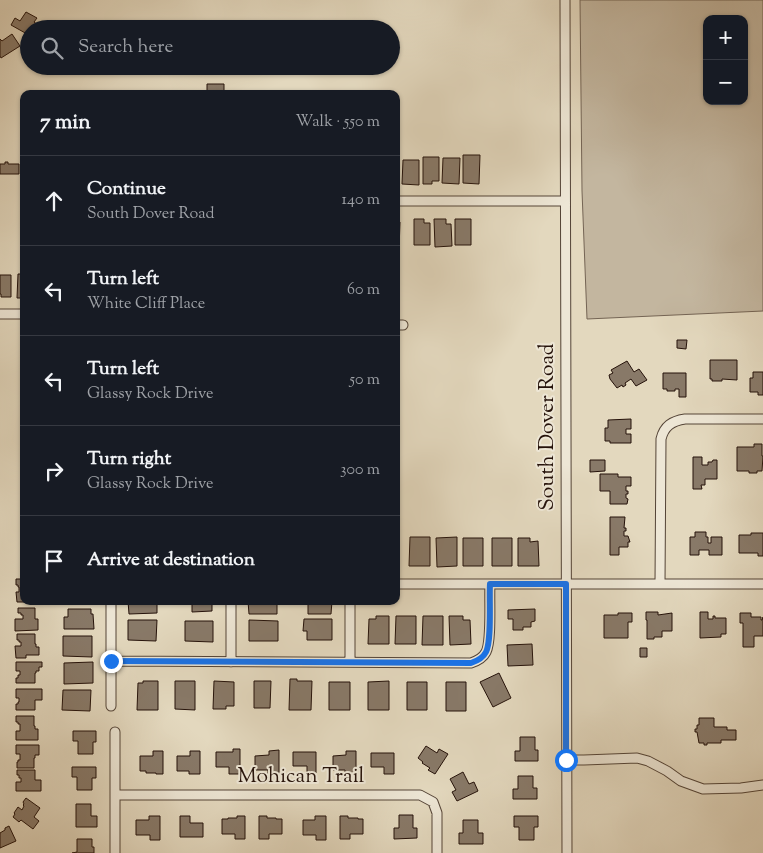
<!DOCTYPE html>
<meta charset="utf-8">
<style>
:root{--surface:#171b24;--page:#242831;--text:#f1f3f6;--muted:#9ea1a6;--line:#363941}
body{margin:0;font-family:"Sorts Mill Goudy",serif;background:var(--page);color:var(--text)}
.controls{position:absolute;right:15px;top:15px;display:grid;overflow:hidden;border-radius:10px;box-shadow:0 1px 4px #0004}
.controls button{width:45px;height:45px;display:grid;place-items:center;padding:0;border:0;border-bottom:1px solid var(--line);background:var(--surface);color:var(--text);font:25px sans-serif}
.stop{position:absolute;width:15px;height:15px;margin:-11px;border:4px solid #1a73e8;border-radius:50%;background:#fff}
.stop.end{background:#1a73e8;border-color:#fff;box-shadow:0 1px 5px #0008}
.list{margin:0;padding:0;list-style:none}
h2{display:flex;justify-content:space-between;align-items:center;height:65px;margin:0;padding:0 20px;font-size:21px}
h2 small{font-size:16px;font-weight:400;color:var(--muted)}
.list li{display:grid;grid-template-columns:32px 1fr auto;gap:15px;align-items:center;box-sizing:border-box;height:90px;padding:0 20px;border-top:1px solid var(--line)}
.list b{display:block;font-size:19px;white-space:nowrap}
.list p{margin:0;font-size:16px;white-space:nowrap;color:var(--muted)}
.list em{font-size:16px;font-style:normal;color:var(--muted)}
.icon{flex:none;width:28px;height:28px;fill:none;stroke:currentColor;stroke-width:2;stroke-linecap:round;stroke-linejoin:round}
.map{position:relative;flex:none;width:763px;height:853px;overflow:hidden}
.search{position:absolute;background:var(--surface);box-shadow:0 1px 4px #0004;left:20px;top:20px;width:380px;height:55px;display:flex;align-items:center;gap:12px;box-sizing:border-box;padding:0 18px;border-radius:28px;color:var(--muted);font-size:19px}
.panel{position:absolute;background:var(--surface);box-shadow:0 1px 4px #0004;left:20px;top:90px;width:380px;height:515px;border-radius:10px}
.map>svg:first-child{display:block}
.green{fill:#c3b69f;stroke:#746454;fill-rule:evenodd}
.building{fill:#887968;stroke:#25120a}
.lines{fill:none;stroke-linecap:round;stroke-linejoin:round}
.minor-casing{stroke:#544437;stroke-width:11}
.minor{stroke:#ede6d5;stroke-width:9}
.route{stroke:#1a73e8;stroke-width:6}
.labels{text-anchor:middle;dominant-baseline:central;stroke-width:4;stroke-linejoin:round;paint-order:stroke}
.street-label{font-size:21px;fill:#25120a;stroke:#ede6d5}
</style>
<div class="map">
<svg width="763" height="853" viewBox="0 0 763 853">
<rect width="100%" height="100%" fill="#e3d8be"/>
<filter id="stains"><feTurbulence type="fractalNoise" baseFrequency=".004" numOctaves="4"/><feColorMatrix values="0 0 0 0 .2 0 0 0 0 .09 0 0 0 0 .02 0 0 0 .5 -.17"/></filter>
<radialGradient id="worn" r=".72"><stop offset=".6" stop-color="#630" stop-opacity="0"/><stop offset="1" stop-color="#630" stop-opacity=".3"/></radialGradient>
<path class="green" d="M580,0H763V311L587,319L582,191ZM707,19H744V101H707Z"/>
<path class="building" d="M26,12L37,18L34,22L38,25L36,29H29V34H27L11,25L15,18L20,21Z
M12,34L20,46L1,58L0,56V39L2,41Z
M207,84H224V92L207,93Z
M396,155H399V184L396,183Z
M463,155H480L479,184L463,183Z
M423,157H439V181H432V184H423Z
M443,158H460L459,184L442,183Z
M403,160H419V185L402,184Z
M5,162H8V164H19V174H0V164H5Z
M414,219H424V223H430V245H414Z
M434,219H446V224H451L452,246L435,247Z
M455,219H471V245H455Z
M396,222H400L399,250H396Z
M18,274H24V298H17Z
M0,275H11V297H1V294H0Z
M677,340H687L686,349L677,348Z
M710,360H737V380L722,379V381H712V379H710Z
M627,361L634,372L639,369L647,380L636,386L631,379L625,383L626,385L623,387L622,385L617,388L610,379L609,375L613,373L611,370Z
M753,372H763V395H758V392H750V378H753Z
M663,373H686V397H679V389H675V391H667V389H663Z
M396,375H399V392H396Z
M631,419V429H626V434H631V443H610V441H605V428H608V420Z
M754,444H762V456H763L762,471H757V473H749V471H737V447H754Z
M693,457H702V465H708V462H712L713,460H717V479H705V485H701L702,489H693Z
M590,460H605V471L590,472Z
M600,474H618V477H631V486H626V491H628V494H626V498L628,499L627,504H610V491H600Z
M610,517H625L624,528H626V531H624V536H628L630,542H628V547H619V555H610Z
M695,532H706V537H708V543H711V537H722V555H709V550H699V555H690V537H695Z
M751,533H763V556H758V553H739V535H751Z
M410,537H430V566H409Z
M457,537V566L437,567L436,538Z
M463,538H483V566H463Z
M492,538H512V566H492Z
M518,538H530V542L538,541L539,566H518Z
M16,579H24V601H25V602H17L16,592H19V587H18V585H16Z
M128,601H157V613L129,614Z
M196,601H212V611L192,612V602H196Z
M248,601H277V614H249Z
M308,601H332L331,614H308Z
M18,608H35V619H38V630L15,631V619H23V615H21V613H18Z
M68,609H91V614H93L94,629H64V617H68Z
M535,609V621L531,622V627H523V630H513V619H508V610Z
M646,612H658V615L672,613V631H662V637H654V639H647V620H646Z
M700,612H708V619H713V616H715V618H726V634H721V637L700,638Z
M618,613H632V622H628V638H604V615H618Z
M740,613H751V617H761V620H762L763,617V636H754V647H743V623H740Z
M376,616H389V644H368L369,619H376Z
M396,616H416V644H395Z
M423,616H443V645H422Z
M449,616H463V620H470L471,644L450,645Z
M304,619H332V640H307V631H303Z
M128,620H157L156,641L128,640Z
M249,620L278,621V641H249Z
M185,621H213V642L185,641Z
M17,634H35V644H36V647H39V655H26V658H16L15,646H21V642H19V640H17Z
M63,636H92V657L63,656Z
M532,644L533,665L508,666L507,645Z
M640,648H647V657H640Z
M16,662H42V667H39V671H36V673H35V683H16V678H18V675H20V671H16Z
M93,662V683L64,684V663Z
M499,673L511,698L493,707L480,682Z
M290,679H297V681H312L311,710H289Z
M143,681H158V710H137L138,683H143Z
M175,681H195V710L175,709Z
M214,681L234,682V706H226V709H213Z
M254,681H271L270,708H254Z
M389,681V710H368V682Z
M329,682H350V710H329Z
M407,682H427V710H407Z
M446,682H466V711H446Z
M16,689H42V700H35V710H16V704H18V702H19V698H16Z
M63,690H91L90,711L62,710Z
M16,716H34V726H35V729H38V740H16V731H20V724H18V722H16Z
M699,718H714V727H727V730H736V740H721V743H707V745H704V743H699L697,732H695V729H697V725H699Z
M73,731H96V742H93V754H78V741H73Z
M520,737H535V750H538V761H515V751H520Z
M16,745H39V755H35V758H34V768H17V762H18V760H20V754H16Z
M426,746L437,753L439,749L448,754L435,774L428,770L430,768L422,763L423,762L418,758Z
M233,749H240V774H229V767H216V752H233Z
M279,750V774H268V770H255V756L269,755V751Z
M153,751H163V774H156V773H146V771H140V756H153Z
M190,751H200V774H189V771H177V756H190Z
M346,751H356V774H345V770H333V756L346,755Z
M293,752H316V773H307V766H293Z
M371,753H394V774H384V767H371Z
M72,767H96V778H92V790H77V777H72Z
M17,770H35V780H41V791H16V782H21V778H19V775H17Z
M463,772L469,784L474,782L478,791L457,801L452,792L456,790L450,779Z
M518,776H533V788H537V799H513V789H518Z
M26,798L40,808L34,817L39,821L33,829L21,820L19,822L13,817L15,814L14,813L18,807L22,810L24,806L23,805L24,804L23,802Z
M76,804H91V816H97V827H76Z
M399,815H413V828H417V838L394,839V828H399Z
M149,816H160V840H150V835H136V820H149Z
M180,816H190V823H203V837H180Z
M237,816H245V839H235V834H222V819H228V818H237Z
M259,816H267V818H276V819H282V834H269V839H259Z
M315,816H326V840H316V835H303V820H315Z
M340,816H348V818H358V819H363V834H350V839H340Z
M514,816H538V827H534V840H519V827H514Z
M463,820H478V833H483V844H459V833H463Z
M9,826L16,841L0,848V833L5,830V828Z
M77,839H92V847H94V853H72L77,852Z"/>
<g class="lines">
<defs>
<path id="minor" d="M565,0L567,853
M396,201H565
M0,314H24
M396,325H403
M396,584H763
M660,584L661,439C664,426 672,421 685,419H763
M111,661L471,663C477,661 483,658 486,652C492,640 489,599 490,584
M231,662V601
M350,662V601
M111,706V601
M566,760H584L637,758L648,761L667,771L681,781L703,789L741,788L763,785
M115,795H420L433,802L437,813V853
M115,853V732"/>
</defs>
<use href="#minor" class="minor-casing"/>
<use href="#minor" class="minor"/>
</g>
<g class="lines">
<path class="route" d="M111,661L471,663C477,661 483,658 486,652C492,640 489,599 490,584H566V760"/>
</g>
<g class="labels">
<g class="street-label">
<text transform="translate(548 427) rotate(-90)">South Dover Road</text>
<text x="301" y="777">Mohican Trail</text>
</g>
</g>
<rect width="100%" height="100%" filter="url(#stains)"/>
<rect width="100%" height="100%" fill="url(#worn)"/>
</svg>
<div class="controls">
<button>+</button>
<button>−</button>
</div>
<div class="stop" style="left:566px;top:760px"></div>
<div class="stop end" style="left:111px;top:661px"></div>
<div class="search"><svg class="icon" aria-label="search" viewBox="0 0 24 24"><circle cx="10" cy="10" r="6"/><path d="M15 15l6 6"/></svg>Search here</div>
<section class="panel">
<h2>7 min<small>Walk · 550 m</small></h2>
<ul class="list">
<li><svg class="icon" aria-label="ahead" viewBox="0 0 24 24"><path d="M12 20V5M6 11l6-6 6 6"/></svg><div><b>Continue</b><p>South Dover Road</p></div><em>140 m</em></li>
<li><svg class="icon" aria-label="left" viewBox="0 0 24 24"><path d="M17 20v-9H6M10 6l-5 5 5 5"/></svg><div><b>Turn left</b><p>White Cliff Place</p></div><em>60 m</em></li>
<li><svg class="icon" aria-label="left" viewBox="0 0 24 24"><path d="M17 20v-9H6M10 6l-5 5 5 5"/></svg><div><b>Turn left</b><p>Glassy Rock Drive</p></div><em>50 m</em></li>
<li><svg class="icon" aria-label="right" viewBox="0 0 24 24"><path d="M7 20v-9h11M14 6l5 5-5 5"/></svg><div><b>Turn right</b><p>Glassy Rock Drive</p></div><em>300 m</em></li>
<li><svg class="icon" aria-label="arrive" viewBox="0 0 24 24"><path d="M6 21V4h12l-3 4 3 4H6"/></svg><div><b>Arrive at destination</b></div></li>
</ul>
</section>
</div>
